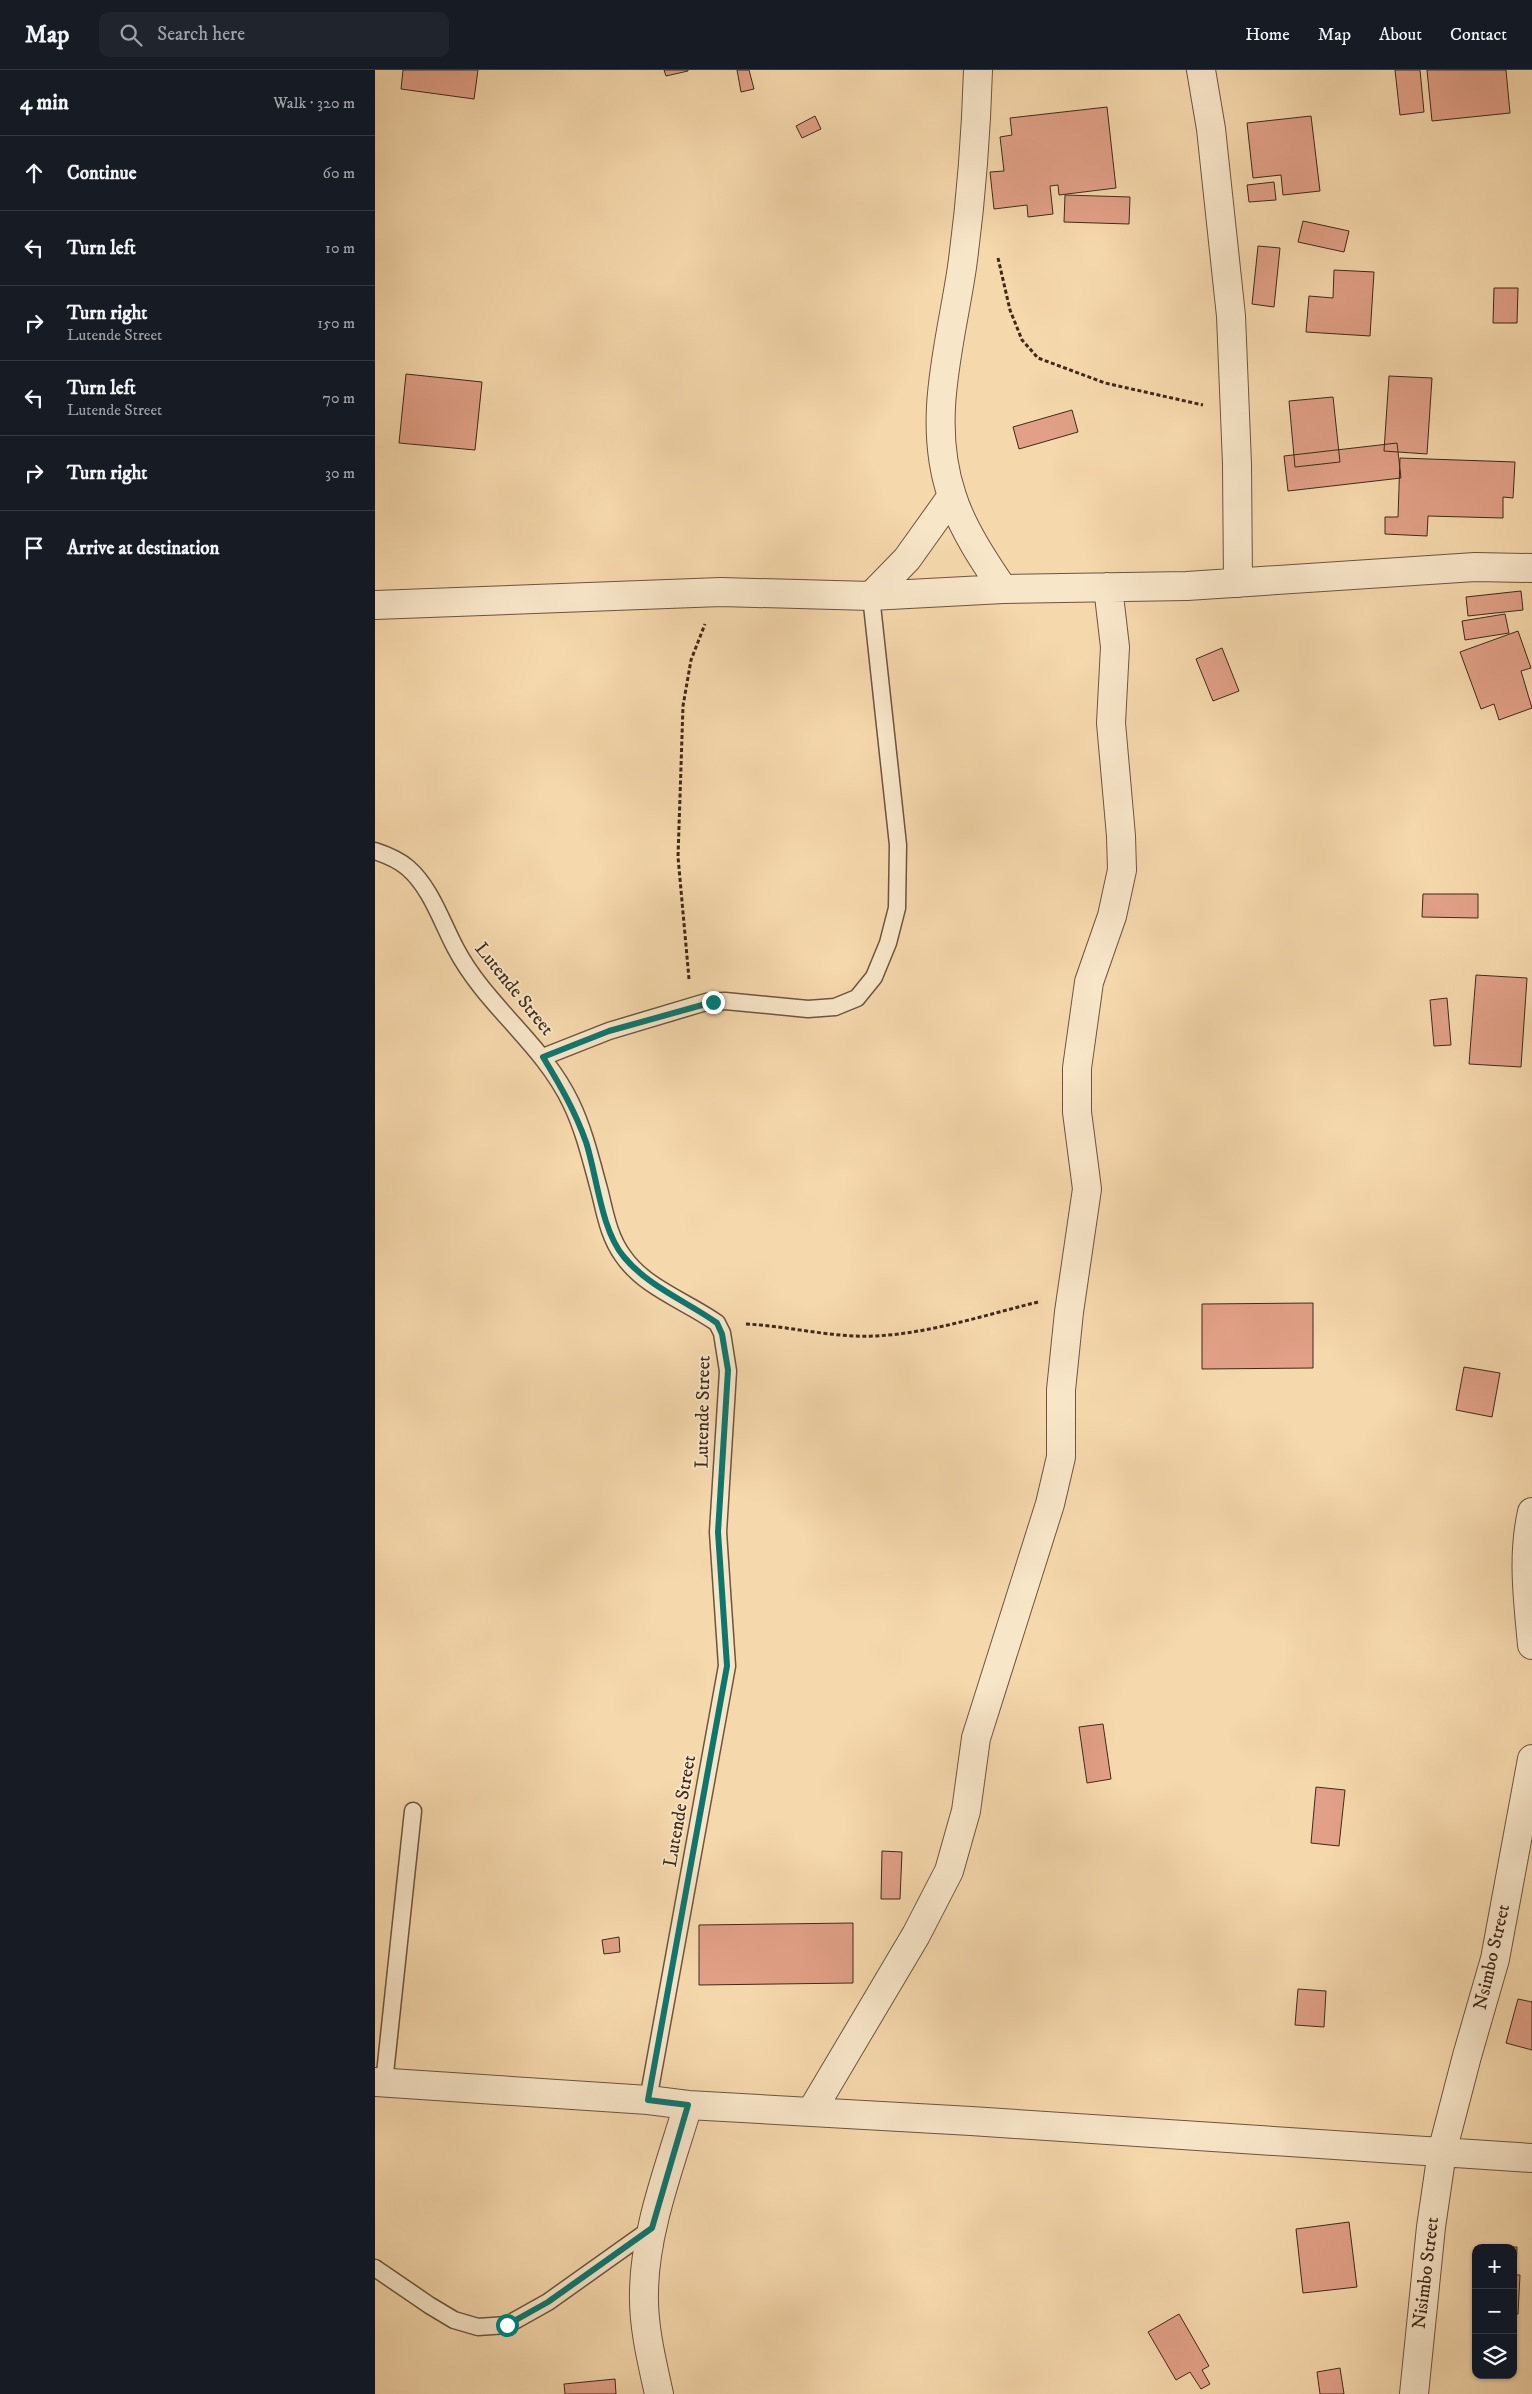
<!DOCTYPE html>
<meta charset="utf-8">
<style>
:root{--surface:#171b24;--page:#20242c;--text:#f1f3f6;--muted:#9ea1a6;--line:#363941}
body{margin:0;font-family:"IM FELL DW Pica",serif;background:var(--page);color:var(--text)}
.controls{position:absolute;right:15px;bottom:15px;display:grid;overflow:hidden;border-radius:10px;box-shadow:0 1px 4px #0004}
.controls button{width:45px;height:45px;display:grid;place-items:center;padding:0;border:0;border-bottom:1px solid var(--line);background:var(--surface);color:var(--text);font:25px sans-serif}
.stop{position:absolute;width:15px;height:15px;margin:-11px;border:4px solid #0f766e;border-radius:50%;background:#fff}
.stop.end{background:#0f766e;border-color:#fff;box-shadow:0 1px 5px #0008}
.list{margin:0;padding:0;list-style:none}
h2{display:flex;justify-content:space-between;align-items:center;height:65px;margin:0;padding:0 20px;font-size:21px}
h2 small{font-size:16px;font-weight:400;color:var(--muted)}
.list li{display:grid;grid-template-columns:32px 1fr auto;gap:15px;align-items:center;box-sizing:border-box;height:75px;padding:0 20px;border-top:1px solid var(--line)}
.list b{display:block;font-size:19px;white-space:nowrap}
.list p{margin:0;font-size:16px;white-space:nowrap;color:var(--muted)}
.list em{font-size:16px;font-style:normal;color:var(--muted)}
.icon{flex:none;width:28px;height:28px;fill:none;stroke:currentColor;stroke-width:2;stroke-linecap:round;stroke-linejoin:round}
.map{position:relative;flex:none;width:1157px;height:2324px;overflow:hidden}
header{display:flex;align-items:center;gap:30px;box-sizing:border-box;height:70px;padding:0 25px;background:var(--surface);border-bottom:1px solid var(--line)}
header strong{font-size:24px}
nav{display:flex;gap:28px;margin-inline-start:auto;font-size:18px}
.search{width:350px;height:45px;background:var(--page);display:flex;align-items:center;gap:12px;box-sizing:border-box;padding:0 18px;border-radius:10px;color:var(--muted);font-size:19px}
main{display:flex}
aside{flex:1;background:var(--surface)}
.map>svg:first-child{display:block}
.building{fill:#e1a087;stroke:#40291a}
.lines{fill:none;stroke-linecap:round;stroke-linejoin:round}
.service-casing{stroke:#6d553e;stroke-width:19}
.minor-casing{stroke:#6d553e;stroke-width:30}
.path{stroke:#40291a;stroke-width:3;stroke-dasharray:4 2.5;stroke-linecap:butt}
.service{stroke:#f8e6c9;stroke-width:16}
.minor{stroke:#f8e6c9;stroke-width:28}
.route{stroke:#0f766e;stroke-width:6}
.labels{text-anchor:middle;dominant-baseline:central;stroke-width:4;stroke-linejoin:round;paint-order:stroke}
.street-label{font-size:19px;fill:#40291a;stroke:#f8e6c9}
</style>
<header>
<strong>Map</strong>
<div class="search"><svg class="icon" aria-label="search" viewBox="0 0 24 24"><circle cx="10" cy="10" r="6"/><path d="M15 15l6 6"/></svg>Search here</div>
<nav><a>Home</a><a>Map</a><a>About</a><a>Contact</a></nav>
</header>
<main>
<aside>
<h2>4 min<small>Walk · 320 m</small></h2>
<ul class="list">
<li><svg class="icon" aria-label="ahead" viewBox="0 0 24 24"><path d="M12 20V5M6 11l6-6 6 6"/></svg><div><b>Continue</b></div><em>60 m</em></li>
<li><svg class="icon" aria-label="left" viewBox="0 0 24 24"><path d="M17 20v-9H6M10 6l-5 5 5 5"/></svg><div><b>Turn left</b></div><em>10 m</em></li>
<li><svg class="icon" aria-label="right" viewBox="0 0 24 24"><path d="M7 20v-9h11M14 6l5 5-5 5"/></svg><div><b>Turn right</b><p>Lutende Street</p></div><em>150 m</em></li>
<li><svg class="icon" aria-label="left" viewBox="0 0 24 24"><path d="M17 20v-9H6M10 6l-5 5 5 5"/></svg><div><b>Turn left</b><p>Lutende Street</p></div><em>70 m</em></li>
<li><svg class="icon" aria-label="right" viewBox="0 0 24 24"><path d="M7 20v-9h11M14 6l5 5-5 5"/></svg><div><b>Turn right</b></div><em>30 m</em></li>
<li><svg class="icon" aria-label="arrive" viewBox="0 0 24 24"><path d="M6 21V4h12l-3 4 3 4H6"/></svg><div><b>Arrive at destination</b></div></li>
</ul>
</aside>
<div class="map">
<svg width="1157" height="2324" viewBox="0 0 1157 2324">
<rect width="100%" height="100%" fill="#f5d8ac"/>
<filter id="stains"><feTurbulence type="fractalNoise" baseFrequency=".004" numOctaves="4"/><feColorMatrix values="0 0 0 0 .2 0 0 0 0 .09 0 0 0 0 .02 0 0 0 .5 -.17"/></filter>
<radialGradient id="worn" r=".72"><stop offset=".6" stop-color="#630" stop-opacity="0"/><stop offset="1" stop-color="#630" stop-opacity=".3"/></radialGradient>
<path class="building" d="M28,0H103L99,29L26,19Z
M289,0H313V1L291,6Z
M362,0H374L379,19L366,22Z
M1020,0H1045L1049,42L1025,45Z
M1052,0H1131L1135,43L1057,51Z
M732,37L741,118L684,125L683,115L675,116L678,144L653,147L652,135L619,139L615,102L629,101L625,67L637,65L635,48Z
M440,46L446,59L427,68L421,56Z
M936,46L945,121L908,125L906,105L878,108L872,53Z
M899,112L901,130L874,132L872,115Z
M690,125L755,127L754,154L689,152Z
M928,151L974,161L969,182L923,172Z
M883,176L905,178L899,237L877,234Z
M959,200L999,202L995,266L931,262L934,226L958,228Z
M1119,218H1143L1142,253H1118Z
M31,304L107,312L100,380L24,373Z
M1014,306L1057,308L1052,384L1009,381Z
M958,327L965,392L920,397L914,331Z
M697,340L703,362L644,379L638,357Z
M1022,373L1026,408L913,421L909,386Z
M1025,388L1140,392L1138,428L1128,427V448L1053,446L1052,466L1010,464V447H1023Z
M1146,521L1148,540L1093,546L1091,527Z
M1130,544L1134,563L1090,570L1087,551Z
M1143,561L1156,598L1146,601L1157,638L1124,650L1119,634L1106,639L1085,582Z
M847,578L864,621L838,631L821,589Z
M1048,824H1103V848L1047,847Z
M1101,905L1152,908L1146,997L1094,994Z
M1072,928L1076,975L1059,976L1055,930Z
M938,1233V1298L827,1299V1234Z
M1089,1297L1125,1303L1117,1347L1081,1340Z
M728,1654L736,1709L712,1713L704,1657Z
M941,1717L970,1720L964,1776L936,1773Z
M507,1781L527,1782L525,1829H506Z
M478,1853V1913L324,1915V1855Z
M244,1867L245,1882L229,1884L227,1870Z
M923,1919L951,1921L949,1957L920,1955Z
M1143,1929L1157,1932V1980L1131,1973Z
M974,2152L982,2217L928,2223L921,2159Z
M1100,2177H1142L1141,2199H1138V2178H1101L1099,2199Z
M1138,2205H1145L1143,2244H1138Z
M804,2244L834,2296L827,2300L835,2314L826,2319L815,2302L801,2310L773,2262Z
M965,2298L969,2324H945L942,2302Z
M240,2309L241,2324H190L189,2314Z"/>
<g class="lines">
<defs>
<path id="service" d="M0,781C12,785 24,790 33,798C56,818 67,853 81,879C111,936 168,974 196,1033C209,1060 216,1090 224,1119C230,1142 233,1165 248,1186C270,1218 311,1231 342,1253L347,1263L353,1301L343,1462L352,1596L273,2030
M168,987L234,961L331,932L350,931L433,939L460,937L482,928L499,907L513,873L522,838L523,775L496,526
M9,2013L38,1741
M0,2198L54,2235L79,2250L103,2257L132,2255L173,2232L277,2158"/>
<path id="minor" d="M603,0C601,66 596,131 587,197C576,273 551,350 577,426C587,458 609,491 628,519
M826,0L836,59L856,246L862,394L863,513
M496,526L532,489L577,426
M0,535L346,522L496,526L628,519L812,516L1100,497L1157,498
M1157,1442C1147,1486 1153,1530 1157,1575
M0,2012L273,2030L313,2035L596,2051L1157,2088
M436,2042L541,1865L574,1801L591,1741L601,1668L675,1434L686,1387V1320L694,1242L712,1119L702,1042V998L714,912L737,846L747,800L746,766L736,653L740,577L733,517
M284,2324C277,2292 268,2256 269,2223C269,2162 296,2093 313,2035
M1039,2324L1056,2157L1067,2082L1092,1986L1120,1889L1157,1689"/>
</defs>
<use href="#service" class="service-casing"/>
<use href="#minor" class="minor-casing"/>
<path class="path" d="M623,188L635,240L647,270L663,288L730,313L828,335
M314,909L303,787L308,636L316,590L330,554
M371,1254C414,1256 457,1268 501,1266C556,1263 610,1245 663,1232"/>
<use href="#service" class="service"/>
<use href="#minor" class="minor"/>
</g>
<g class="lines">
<path class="route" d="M132,2255L173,2232L277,2158L313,2035L273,2030L352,1596L343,1462L353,1300L347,1264L342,1253C311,1231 274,1217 249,1187C226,1160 222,1106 211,1072C200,1041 185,1015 168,987L234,961L338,932"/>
</g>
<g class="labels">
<g class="street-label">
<text transform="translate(139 919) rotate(51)">Lutende Street</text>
<text transform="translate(328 1342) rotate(-89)">Lutende Street</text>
<text transform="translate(305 1741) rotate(-80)">Lutende Street</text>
<text transform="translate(1117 1887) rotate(-77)">Nsimbo Street</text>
<text transform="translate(1051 2203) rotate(-83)">Nisimbo Street</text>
</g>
</g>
<rect width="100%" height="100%" filter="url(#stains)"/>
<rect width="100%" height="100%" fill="url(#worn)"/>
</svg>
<div class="controls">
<button>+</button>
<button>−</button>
<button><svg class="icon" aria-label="layers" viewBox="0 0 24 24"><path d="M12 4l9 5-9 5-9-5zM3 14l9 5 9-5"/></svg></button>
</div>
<div class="stop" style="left:132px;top:2255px"></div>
<div class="stop end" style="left:338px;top:932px"></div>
</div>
</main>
